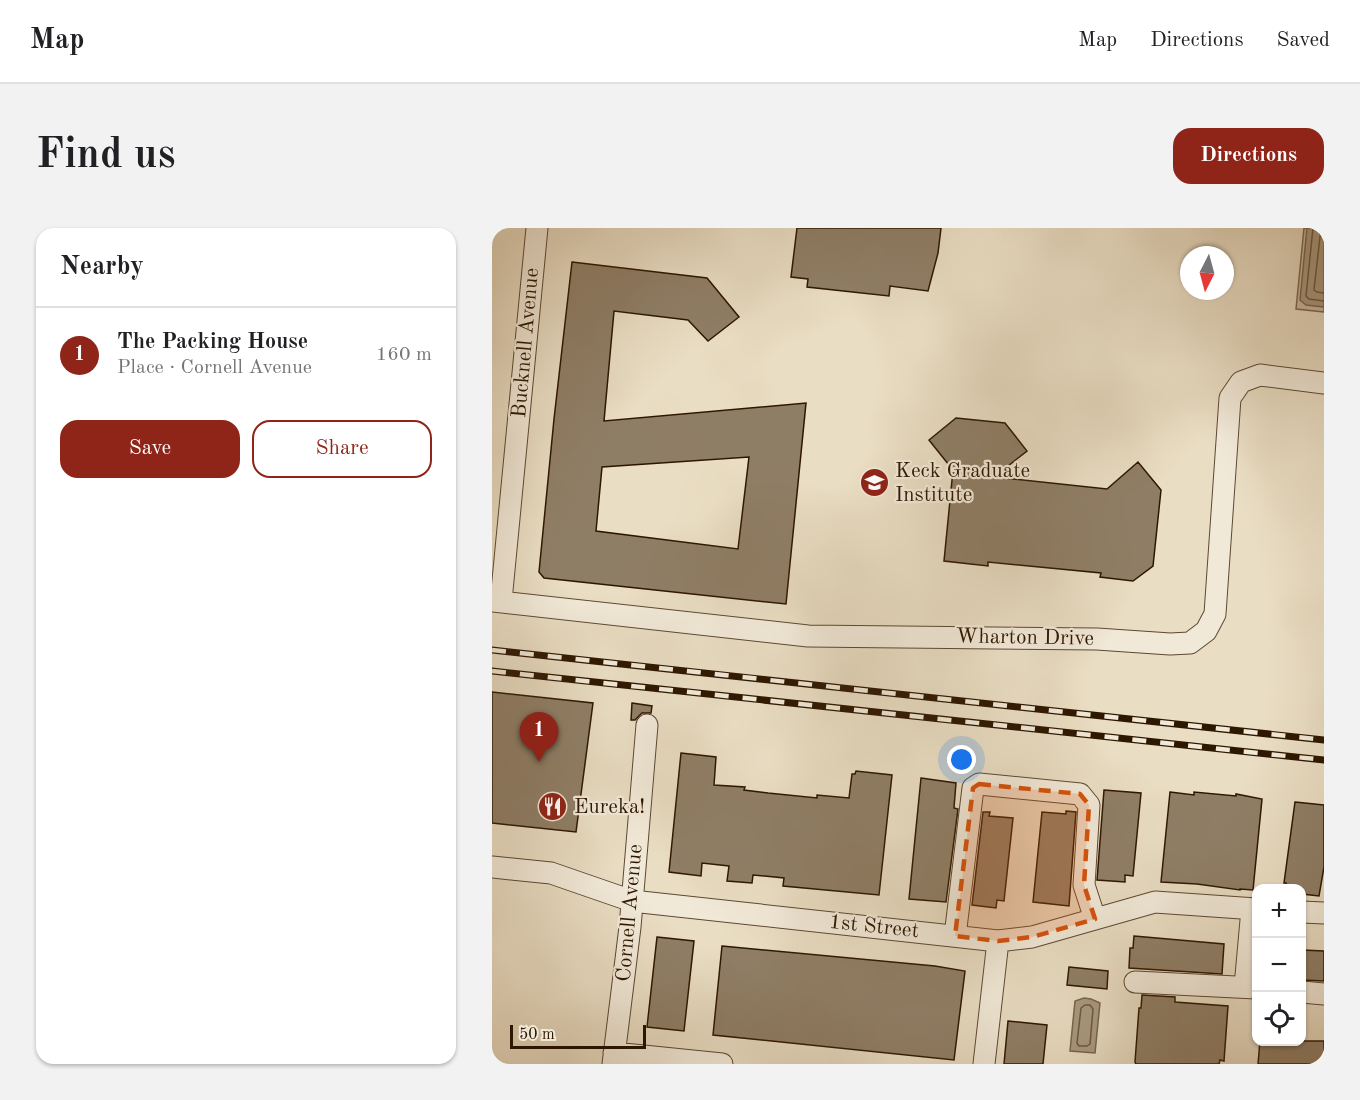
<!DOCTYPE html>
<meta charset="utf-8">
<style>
:root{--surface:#fff;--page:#f2f2f2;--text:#202124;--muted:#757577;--line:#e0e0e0;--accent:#8f2418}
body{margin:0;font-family:"Old Standard TT",serif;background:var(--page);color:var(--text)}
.controls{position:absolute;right:18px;bottom:18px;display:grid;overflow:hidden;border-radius:12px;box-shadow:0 2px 4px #0004}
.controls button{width:54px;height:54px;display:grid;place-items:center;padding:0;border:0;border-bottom:2px solid var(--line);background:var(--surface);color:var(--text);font:30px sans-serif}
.compass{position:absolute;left:688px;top:18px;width:54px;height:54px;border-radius:50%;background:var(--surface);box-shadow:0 2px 4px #0004;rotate:186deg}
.scale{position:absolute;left:18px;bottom:15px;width:136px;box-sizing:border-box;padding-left:6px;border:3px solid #2e1701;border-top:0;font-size:16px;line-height:21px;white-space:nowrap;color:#2e1701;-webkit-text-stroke:4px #f1e9d8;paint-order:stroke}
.you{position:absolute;left:470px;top:532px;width:21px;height:21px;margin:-15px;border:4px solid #fff;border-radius:50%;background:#1a73e8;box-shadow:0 0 0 9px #1a73e833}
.badge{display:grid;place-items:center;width:39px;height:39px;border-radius:50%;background:var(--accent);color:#fff;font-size:20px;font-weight:700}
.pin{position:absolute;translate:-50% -50px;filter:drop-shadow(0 2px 3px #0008)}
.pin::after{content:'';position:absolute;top:32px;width:21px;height:18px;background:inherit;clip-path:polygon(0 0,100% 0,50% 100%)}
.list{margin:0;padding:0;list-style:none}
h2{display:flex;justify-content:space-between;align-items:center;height:78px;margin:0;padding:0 24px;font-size:26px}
h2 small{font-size:20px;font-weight:400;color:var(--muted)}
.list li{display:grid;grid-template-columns:39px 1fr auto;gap:18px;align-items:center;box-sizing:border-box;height:96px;padding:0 24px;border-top:2px solid var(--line)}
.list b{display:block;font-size:22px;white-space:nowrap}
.list p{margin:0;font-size:20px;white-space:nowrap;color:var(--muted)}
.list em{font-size:20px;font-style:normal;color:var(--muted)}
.actions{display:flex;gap:12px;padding:18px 24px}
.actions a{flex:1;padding:14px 0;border:2px solid var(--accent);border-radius:18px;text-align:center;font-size:21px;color:var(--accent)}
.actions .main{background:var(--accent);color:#fff}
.icon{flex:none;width:33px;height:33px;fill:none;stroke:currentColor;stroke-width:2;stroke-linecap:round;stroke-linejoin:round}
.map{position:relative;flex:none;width:832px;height:836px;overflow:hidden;border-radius:18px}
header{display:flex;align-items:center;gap:36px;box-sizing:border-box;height:84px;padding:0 30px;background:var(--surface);border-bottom:2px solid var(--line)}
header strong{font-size:28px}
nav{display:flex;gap:33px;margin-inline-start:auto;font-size:21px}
.intro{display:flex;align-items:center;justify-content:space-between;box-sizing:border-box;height:144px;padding:0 36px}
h1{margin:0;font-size:42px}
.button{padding:15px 27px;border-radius:18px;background:var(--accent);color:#fff;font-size:21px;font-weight:700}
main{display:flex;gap:36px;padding:0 36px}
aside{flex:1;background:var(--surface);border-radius:18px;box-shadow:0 2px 4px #0004}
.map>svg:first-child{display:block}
.green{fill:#c9bba2;stroke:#7c6952;stroke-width:1.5}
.water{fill:#a99a81;stroke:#78664e;stroke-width:1.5}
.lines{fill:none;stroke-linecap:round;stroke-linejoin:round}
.shore{stroke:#6c5841;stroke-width:1.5}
.building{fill:#8f7e66;stroke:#2e1701;stroke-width:1.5;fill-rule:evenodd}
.minor-casing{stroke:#5d4832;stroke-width:23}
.minor{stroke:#f1e9d8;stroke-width:21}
.rail-casing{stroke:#2e1701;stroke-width:7}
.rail{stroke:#f1e9d8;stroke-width:4.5;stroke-dasharray:14;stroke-linecap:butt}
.marked{fill:#d5520b;fill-opacity:0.2;stroke:#d5520b;stroke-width:4.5;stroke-dasharray:12 8;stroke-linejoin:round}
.labels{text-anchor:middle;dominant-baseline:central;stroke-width:4.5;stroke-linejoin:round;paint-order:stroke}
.street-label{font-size:21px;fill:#2e1701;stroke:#f1e9d8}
.poi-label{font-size:21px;fill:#2e1701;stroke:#f1e9d8;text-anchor:start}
</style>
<header>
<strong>Map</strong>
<nav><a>Map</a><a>Directions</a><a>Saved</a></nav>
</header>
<div class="intro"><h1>Find us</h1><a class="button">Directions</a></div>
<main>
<aside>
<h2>Nearby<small></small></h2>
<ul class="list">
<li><span class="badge">1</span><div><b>The Packing House</b><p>Place · Cornell Avenue</p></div><em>160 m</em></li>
</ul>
<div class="actions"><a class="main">Save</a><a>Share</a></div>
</aside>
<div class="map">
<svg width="832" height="836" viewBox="0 0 832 836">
<rect width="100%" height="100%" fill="#e9ddc3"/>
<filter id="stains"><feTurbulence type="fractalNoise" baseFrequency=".00333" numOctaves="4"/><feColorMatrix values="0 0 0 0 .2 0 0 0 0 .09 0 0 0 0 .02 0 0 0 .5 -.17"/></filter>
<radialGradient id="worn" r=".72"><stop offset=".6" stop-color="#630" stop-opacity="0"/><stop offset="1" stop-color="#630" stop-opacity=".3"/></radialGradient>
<path class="green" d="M812,0H832V84L804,81Z"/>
<path class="water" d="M815,0H832V79L814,77L808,72Z
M592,770L599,771L608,775L603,825L578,823L583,773Z"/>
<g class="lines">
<path class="shore" d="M821,0L814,68L817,71L832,73
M829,0L822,62L825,64L832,65
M593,777H598L601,781L598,816L595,818H587L585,815L589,780Z"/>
</g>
<path class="building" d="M305,0H449L446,25L436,63L398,58L397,68L315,59L316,51L299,49Z
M80,34L215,50L247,89L216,113L196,92L122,83L112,193L314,175L294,376L52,350L47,344L62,191ZM257,229L246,321L104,303L110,239Z
M464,190L513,195L535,223L502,249L615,261L646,234L669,262L661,338L641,353L608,349L609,345L496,334V338L452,333L461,242L437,212Z
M0,464L101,475L84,604L0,595Z
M140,475L160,478L159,485H150L143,492H139Z
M189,525L224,529L222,557L253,559L252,562L276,565L325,570V567L357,570L360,546H363L364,543L400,547L387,667L291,658L292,650L261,647L260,655L235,653L237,638L210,635L209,648L177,644Z
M429,550L464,555L462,580L466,581L454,674L417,671Z
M612,562L649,565L641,648L633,647V654L605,652Z
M678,564L702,567V564L744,568V566L770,571L761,662L748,661V662L705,656L669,654Z
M803,574L832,577V639L827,668L810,666V660H794V655H792Z
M574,583L584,584L577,678L541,674L550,584L574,586Z
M491,584H498L497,588L521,590L512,673L505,672L504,680L480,677Z
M642,708L732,716L730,746L637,740L638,720H641Z
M165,709L202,713L192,803L155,799Z
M230,718L443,738L473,743L462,832L221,807Z
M810,722L832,723V753L810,752Z
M577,739L616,743L615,761L575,757Z
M650,767L683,769V774L736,778L732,833L728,832L727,836H644L643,834L647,780H649Z
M516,793L555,797L551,836H512Z
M768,813H832V836H766Z"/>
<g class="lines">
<defs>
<path id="minor" d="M0,373L316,408L605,411L678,416L698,415L714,403L723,386L738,170L749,154L768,147L832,155
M9,373L45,0
M0,639L59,645L140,673L506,713L540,709L663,674L764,681
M810,684L832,685
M463,708L481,560L487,556L588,566L597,577L592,657L603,691
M643,754L764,760
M753,759L760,681
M810,764L832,766
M122,825L230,836
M121,836L138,699L155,497
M492,836L506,713"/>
</defs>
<use href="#minor" class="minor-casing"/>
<use href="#minor" class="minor"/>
<defs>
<path id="rail" d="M0,422L832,512
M0,443L832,532"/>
</defs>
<use href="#rail" class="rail-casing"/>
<use href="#rail" class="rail"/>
</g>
<path class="marked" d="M487,556L588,566L597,577L592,657L603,691L540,709L506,713L463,708L481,560Z"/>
<defs>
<symbol id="university-disc" viewBox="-11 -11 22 22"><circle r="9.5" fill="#8f2418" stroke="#f1e9d8"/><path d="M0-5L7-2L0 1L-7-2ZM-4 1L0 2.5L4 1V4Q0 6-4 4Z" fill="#fff"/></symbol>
<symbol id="restaurant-disc" viewBox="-11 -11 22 22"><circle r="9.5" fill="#8f2418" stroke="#f1e9d8"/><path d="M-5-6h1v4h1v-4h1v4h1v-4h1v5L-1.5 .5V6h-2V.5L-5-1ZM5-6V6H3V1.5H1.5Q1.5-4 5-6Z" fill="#fff"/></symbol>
</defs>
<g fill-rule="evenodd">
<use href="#university-disc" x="366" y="238" width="33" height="33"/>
<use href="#restaurant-disc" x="44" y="562" width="33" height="33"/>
</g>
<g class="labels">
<g class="street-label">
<text transform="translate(34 115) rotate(-85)">Bucknell Avenue</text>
<text transform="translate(533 410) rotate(1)">Wharton Drive</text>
<text transform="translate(138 685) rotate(-85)">Cornell Avenue</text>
<text transform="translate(382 699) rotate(6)">1st Street</text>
</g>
<g class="poi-label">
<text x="403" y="243">Keck Graduate<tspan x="403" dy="24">Institute</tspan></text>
<text x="82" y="579">Eureka!</text>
</g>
</g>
<rect width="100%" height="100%" filter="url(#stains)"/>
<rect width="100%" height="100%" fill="url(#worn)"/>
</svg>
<div class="controls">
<button>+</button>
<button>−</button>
<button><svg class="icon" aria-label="locate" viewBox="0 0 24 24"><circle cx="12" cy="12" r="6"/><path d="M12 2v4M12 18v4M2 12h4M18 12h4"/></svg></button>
</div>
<svg class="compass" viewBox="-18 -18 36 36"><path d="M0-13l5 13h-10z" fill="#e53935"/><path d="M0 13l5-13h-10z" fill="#757577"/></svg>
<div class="scale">50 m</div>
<div class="you"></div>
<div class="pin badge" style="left:47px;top:534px">1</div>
</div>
</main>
